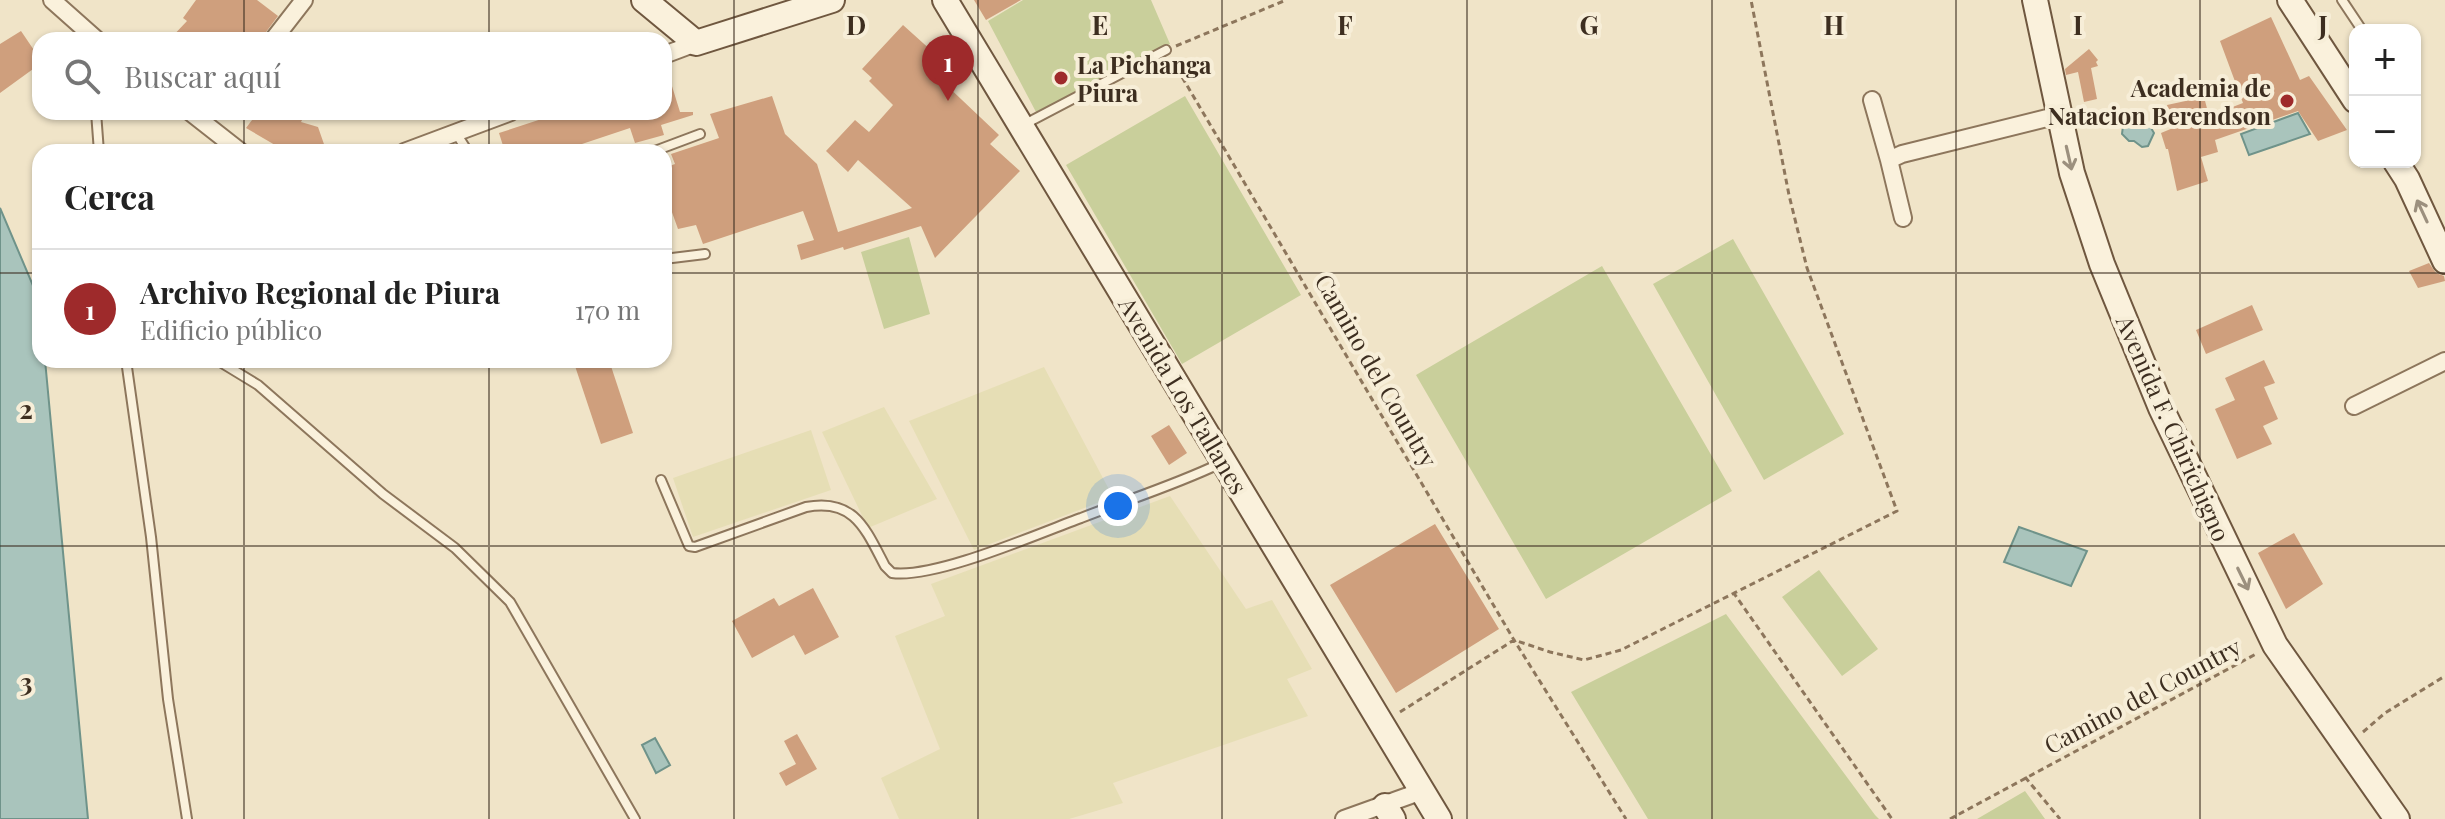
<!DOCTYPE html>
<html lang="es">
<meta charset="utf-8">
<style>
:root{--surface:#fff;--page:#f6f6f6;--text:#222;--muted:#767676;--line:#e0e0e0;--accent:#9e2a2b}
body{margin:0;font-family:"Playfair Display",serif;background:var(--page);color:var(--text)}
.controls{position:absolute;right:24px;top:24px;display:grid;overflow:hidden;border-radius:16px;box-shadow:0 2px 6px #0004}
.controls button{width:72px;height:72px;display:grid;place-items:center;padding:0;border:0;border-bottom:2px solid var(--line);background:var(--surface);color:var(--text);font:40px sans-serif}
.you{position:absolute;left:1118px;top:506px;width:28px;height:28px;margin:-20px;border:6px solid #fff;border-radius:50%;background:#1a73e8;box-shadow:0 0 0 12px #1a73e833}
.badge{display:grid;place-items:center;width:52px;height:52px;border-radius:50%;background:var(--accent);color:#fff;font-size:26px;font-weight:700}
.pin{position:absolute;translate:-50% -66px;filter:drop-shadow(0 2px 4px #0008)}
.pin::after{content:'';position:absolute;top:42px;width:28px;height:24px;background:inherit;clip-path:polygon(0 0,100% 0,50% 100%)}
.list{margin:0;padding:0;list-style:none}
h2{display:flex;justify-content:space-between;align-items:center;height:104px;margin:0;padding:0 32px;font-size:34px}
h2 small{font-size:26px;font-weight:400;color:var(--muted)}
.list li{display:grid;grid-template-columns:52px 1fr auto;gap:24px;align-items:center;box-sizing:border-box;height:120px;padding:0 32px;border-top:2px solid var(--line)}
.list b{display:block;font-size:30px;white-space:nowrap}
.list p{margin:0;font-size:26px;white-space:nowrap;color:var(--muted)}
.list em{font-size:26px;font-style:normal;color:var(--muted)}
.icon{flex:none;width:44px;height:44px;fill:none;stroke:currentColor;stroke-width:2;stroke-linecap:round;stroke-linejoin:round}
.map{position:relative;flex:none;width:2445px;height:819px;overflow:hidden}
.search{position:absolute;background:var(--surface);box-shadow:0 2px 6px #0004;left:32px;top:32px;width:640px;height:88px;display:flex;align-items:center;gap:20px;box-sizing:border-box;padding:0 28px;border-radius:24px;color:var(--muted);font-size:30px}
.panel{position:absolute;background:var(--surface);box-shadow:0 2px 6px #0004;left:32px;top:144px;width:640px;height:224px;border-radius:24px}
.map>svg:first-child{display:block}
.farmland{fill:#e6deb5}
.green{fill:#c9cf9b}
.water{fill:#a9c4bc;stroke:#6f938a;stroke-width:2}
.building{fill:#cf9f7d}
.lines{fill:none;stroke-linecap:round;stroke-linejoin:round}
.lane-casing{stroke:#8d765c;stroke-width:12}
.street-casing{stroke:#8d765c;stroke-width:20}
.secondary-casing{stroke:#6f573f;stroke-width:28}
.path{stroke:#8d765c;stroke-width:3;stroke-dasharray:6 4;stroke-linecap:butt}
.lane{stroke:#faf1dc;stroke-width:8}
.street{stroke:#faf1dc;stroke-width:16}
.secondary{stroke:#faf1dc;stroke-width:24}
.oneway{stroke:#9c907e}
.grid{fill:none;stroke:#3d2e20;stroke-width:2;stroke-opacity:0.55}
.poi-dot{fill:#9e2a2b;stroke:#f7eed8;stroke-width:3}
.labels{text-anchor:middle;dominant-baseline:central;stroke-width:8;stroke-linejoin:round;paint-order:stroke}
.poi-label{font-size:24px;font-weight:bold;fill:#3d2e20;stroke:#f7eed8;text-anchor:start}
.street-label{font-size:24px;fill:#3d2e20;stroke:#f7eed8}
.grid-label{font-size:26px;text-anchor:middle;font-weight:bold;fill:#3d2e20;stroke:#f7eed8;stroke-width:8;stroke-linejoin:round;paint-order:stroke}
</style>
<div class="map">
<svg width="2445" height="819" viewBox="0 0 2445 819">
<rect width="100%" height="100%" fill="#f0e4c8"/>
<path class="farmland" d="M1044,367L1113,497L974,550L909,421Z
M884,407L937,499L868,528L822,432Z
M811,430L831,490L693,537L673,478Z
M1170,496L1246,609L1272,600L1312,669L1287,679L1308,716L1113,783L1123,803L1069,819H899L881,778L940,749L895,636L945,616L931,584Z"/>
<path class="green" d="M1023,0H1151L1170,44L1036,112L988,21Z
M1185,96L1301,295L1182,364L1066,165Z
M909,237L930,314L884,329L861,252Z
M1733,239L1844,434L1764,480L1653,284Z
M1602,266L1732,491L1546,599L1416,375Z
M1819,570L1878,649L1842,676L1782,597Z
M1726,614L1875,815L1879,819H1648L1571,692Z
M2025,791L2045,819H1977Z"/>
<path class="water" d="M2298,113L2310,134L2249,155L2241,134Z
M2135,119L2151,128L2154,133L2148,146L2142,147L2134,141H2129L2122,134L2123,126Z
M0,208L40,302V360H45L88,819H0Z
M2019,527L2087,551L2071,586L2004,562Z
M655,738L670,765L656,773L642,745Z"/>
<path class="building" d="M196,0H257L278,16L260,40H169L187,21L183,18Z
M974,0H1021L986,20Z
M2271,17L2300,80L2309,76L2347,130L2318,141L2298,111L2215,140L2218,152L2201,157L2208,181L2177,191L2168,149H2166L2161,133L2173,128L2167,105L2204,97L2209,116L2243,103L2220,41Z
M903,25L953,70L943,82L999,135L990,144L1020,171L935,258L921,226L844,250L843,247L801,260L797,245L814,240L803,211L703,244L696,225L678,229L664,190V168L675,164L671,154L719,138L710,114L772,96L785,134L817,164L838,232L912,208L858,160L848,172L826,151L855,120L869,132L893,105L869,81L872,78L862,69Z
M21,31L40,59V64L0,93V44Z
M2089,49L2098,60L2096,62L2098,66L2091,68L2097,99L2084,102L2078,72L2066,75L2065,69Z
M667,70L680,112H693V115L661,125L664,135L635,143L630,128L558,152H505L499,133L563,112H664V71Z
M258,112H306L301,122L318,127L325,147L294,152L275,145L246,128Z
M2429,263L2436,273L2444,276L2445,281L2418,288L2409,271Z
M2252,305L2263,330L2206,354L2196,330Z
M573,360H609L633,433L601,444Z
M2264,360L2275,383L2264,387L2278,419L2263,426L2272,444L2237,459L2215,409L2235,400L2225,378Z
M1169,425L1187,453L1169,465L1151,436Z
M1435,524L1499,629L1396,693L1330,585Z
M2294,533L2323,584L2286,609L2258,553Z
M813,588L839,637L805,655L794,635L752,658L732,621L774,598L779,606Z
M797,734L817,769L786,786L779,773L796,764L784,741Z"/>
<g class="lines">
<defs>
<path id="lane" d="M2342,0L2362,30
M96,112L99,152
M1025,124L1166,50
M456,133L468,152
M652,152L700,134
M664,259L705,254
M126,360L151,537L168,699L187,819
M217,360L258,385L383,494L455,548L510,602L635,819
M661,480L689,546L695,547L806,507C854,498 865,528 885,566L892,573C935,579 1037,534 1081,518C1127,500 1175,485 1219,464"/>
<path id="street" d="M52,0L97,40
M273,40L304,0
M664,55L696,43
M1872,100L1889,160
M190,112L241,152
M404,152L511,112
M1903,218L1889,160L1902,154L2059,115
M2354,406L2445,361
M1344,819L1422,791"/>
<path id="secondary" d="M644,0L696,43L832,0
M945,0L1439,819
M2035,0L2072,173L2102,264L2161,408L2275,645L2397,819
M2290,0L2355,100
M2396,162L2407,179L2445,261
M1385,806L1393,819"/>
</defs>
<use href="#lane" class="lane-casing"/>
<use href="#street" class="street-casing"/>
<use href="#secondary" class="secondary-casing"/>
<path class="path" d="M1176,46L1286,0
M1172,60L1514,640L1626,819
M1733,592L1892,819
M1400,712L1514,640L1550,652L1584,660L1621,650L1897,511L1807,268L1789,195L1751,0
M2363,732L2385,713L2445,676
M2025,777L2060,819
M1950,819L2256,654"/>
<use href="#lane" class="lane"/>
<use href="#street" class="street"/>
<use href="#secondary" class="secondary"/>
</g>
<defs><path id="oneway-shaft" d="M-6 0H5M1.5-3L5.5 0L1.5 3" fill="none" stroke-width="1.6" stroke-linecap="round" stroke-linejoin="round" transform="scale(2)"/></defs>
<g class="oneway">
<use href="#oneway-shaft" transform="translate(2069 158) rotate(77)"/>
<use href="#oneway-shaft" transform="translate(2422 211) rotate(-115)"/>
<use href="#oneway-shaft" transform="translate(2243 579) rotate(64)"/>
</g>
<path class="grid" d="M244,0V40M489,0V40M734,0V819M978,0V819M1222,0V819M1467,0V819M1712,0V819M1956,0V819M2200,0V819M244,112V152M489,112V152M0,273H40M664,273H2445M244,360V819M489,360V819M0,546H2445"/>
<g class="poi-dot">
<circle cx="1061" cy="78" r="8"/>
<circle cx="2287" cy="101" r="8"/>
</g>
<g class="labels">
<g class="poi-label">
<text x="1077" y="64">La Pichanga<tspan x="1077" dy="28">Piura</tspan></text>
<text x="2271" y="87" text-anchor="end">Academia de<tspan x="2271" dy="28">Natacion Berendson</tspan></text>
</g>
<g class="street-label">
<text transform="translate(1377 370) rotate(60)">Camino del Country</text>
<text transform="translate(1184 395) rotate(59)">Avenida Los Tallanes</text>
<text transform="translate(2174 428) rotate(66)">Avenida F. Chirichigno</text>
<text transform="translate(2142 695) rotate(-28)">Camino del Country</text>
</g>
</g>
<g class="grid-label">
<text x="856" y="35">D</text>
<text x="1100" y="35">E</text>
<text x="1345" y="35">F</text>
<text x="1589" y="35">G</text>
<text x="1834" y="35">H</text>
<text x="2078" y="35">I</text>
<text x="2323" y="35">J</text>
<text x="26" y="419">2</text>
<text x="26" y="692">3</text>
</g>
</svg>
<div class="controls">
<button>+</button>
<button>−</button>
</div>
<div class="you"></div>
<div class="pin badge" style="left:948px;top:101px">1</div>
<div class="search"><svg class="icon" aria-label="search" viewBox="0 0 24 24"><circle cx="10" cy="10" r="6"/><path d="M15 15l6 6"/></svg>Buscar aquí</div>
<section class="panel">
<h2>Cerca<small></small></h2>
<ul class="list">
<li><span class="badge">1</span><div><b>Archivo Regional de Piura</b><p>Edificio público</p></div><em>170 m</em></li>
</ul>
</section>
</div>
